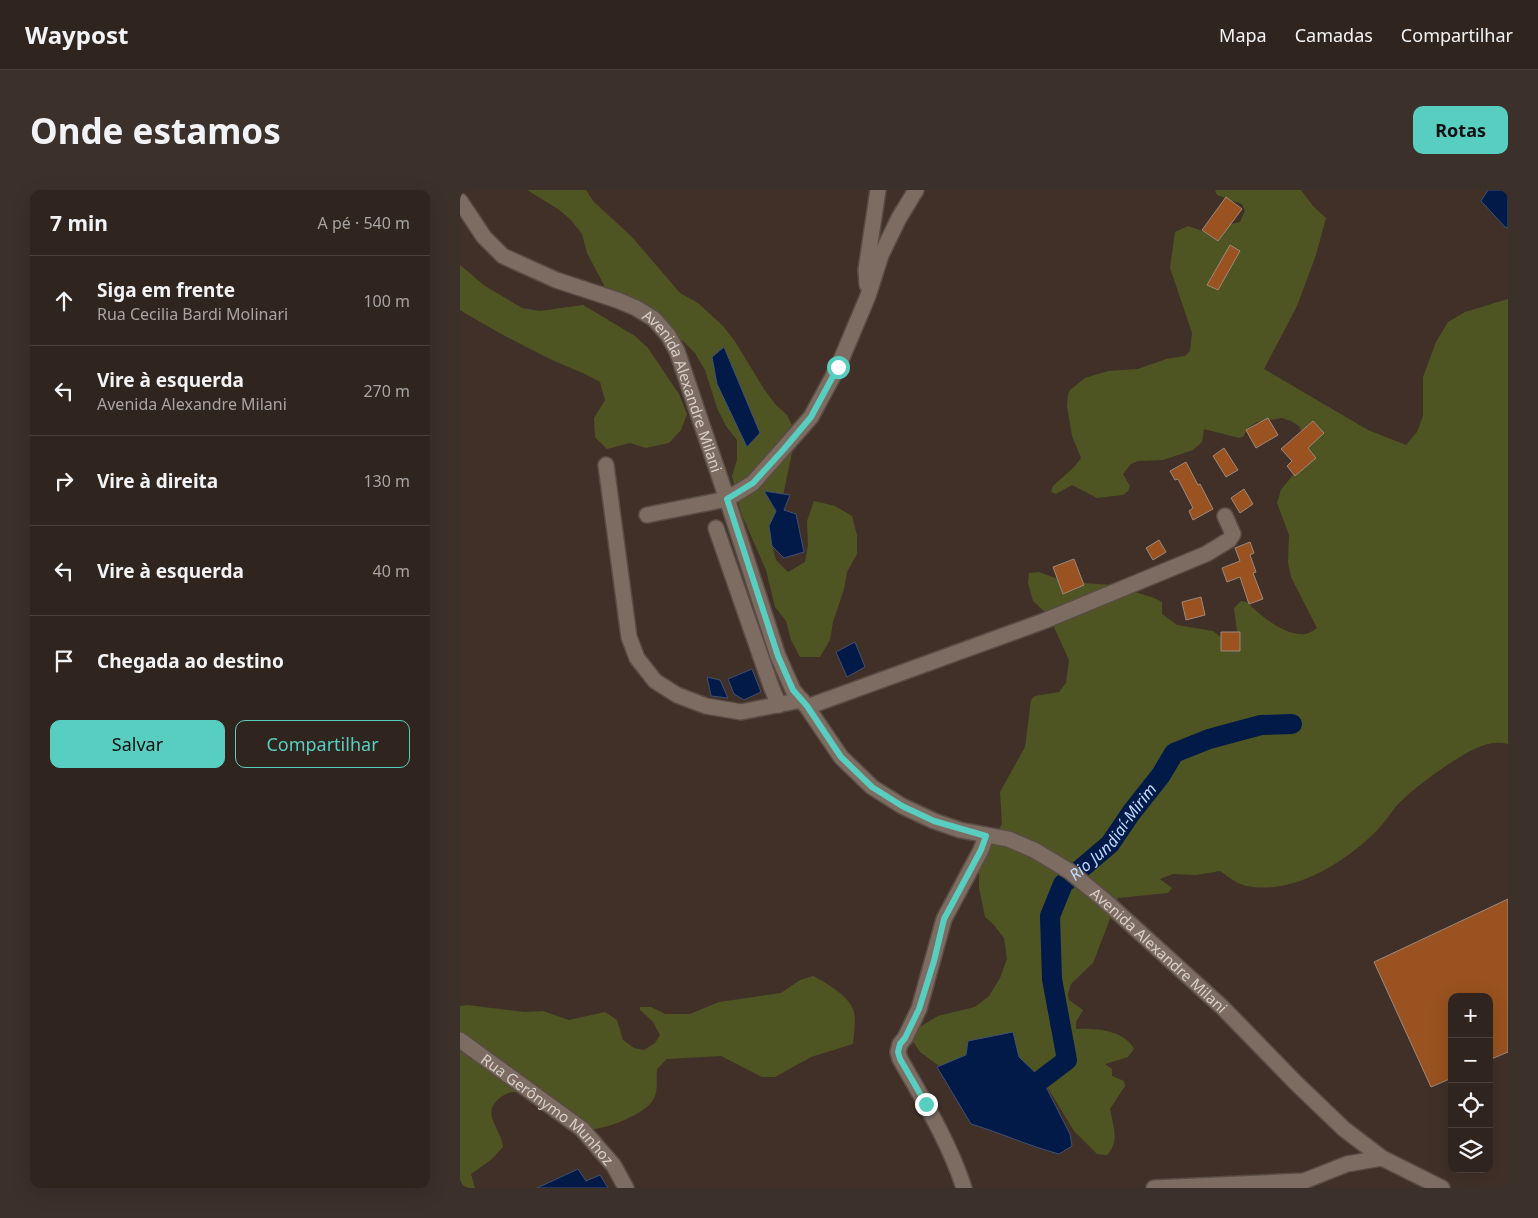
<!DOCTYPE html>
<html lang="pt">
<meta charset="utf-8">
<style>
:root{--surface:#30241e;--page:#3c302b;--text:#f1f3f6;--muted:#a8a4a4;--line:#4b413c;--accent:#58cec0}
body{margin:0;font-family:"Noto Sans",sans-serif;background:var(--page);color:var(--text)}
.controls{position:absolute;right:15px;bottom:15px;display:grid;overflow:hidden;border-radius:10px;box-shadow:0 5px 20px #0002}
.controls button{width:45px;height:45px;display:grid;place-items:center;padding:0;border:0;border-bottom:1px solid var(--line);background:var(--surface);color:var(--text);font:25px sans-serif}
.stop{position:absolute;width:15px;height:15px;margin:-11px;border:4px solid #58cec0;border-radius:50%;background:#fff}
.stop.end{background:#58cec0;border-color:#fff;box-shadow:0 1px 5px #0008}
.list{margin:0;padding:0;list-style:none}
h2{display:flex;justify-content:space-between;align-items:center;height:65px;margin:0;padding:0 20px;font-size:21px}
h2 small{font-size:16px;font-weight:400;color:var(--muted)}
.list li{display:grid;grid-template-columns:32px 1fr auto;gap:15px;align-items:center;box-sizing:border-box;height:90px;padding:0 20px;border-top:1px solid var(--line)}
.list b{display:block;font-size:19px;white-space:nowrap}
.list p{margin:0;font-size:16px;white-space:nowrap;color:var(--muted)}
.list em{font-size:16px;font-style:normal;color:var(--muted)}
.actions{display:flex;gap:10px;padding:15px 20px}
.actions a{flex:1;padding:11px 0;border:1px solid var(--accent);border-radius:10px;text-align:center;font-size:18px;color:var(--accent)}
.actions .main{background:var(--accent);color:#111}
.icon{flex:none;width:28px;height:28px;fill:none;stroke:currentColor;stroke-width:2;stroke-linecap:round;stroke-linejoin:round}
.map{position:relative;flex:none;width:1048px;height:998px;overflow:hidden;border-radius:10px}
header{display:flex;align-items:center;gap:30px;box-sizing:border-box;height:70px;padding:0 25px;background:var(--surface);border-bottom:1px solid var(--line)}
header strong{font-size:24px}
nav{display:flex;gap:28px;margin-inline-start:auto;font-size:18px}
.intro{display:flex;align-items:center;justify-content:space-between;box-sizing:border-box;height:120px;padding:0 30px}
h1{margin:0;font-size:35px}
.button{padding:12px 22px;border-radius:10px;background:var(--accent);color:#111;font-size:18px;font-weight:700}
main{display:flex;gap:30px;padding:0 30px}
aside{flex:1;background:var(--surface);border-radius:10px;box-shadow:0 5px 20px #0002}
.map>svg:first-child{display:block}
.green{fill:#4f5522}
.water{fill:#011a48;stroke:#42516f}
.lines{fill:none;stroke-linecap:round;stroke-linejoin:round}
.river{stroke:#011a48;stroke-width:20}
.building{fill:#995220;stroke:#9c8a7f}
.minor-casing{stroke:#584c44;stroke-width:18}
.minor{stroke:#7d6c62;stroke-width:15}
.route{stroke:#58cec0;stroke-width:6}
.labels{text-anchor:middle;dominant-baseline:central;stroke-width:4;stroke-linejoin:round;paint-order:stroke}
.street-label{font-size:15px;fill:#d9d0ca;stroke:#403028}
.water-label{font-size:16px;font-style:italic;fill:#c2d9ff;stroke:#403028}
</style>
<header>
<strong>Waypost</strong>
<nav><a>Mapa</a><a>Camadas</a><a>Compartilhar</a></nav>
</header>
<div class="intro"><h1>Onde estamos</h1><a class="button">Rotas</a></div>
<main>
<aside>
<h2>7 min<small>A pé · 540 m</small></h2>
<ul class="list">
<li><svg class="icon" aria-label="ahead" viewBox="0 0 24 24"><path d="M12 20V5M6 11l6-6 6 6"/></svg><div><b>Siga em frente</b><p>Rua Cecilia Bardi Molinari</p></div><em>100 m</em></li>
<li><svg class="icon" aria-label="left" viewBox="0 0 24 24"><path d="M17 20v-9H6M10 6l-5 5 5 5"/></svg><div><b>Vire à esquerda</b><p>Avenida Alexandre Milani</p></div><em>270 m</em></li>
<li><svg class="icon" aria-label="right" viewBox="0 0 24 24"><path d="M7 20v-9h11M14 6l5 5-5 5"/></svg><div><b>Vire à direita</b></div><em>130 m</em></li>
<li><svg class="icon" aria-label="left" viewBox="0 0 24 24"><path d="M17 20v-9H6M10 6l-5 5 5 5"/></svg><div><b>Vire à esquerda</b></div><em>40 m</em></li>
<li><svg class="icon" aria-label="arrive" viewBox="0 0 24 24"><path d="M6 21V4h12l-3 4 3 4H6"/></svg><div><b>Chegada ao destino</b></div></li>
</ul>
<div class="actions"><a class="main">Salvar</a><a>Compartilhar</a></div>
</aside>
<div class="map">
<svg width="1048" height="998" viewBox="0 0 1048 998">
<rect width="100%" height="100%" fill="#403028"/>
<path class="green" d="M67,0H126L134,12L172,47L220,103L238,113L263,136L274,150L304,199L315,214L327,225L338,247L332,263L321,315L311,332V352L316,370L328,382L345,372L348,355L347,331L354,311L375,316L392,326L397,345V364L387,382L384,399L373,432L370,450L360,467H340L331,450L326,431L315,417L306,380L281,323L272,286L277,270V250L266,236L257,218L245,180L235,163L223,151L171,120L145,97L127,63L122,44L111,30L98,19Z
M755,0H841L853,16L866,28L856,65L837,116L804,179L908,240L946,255L957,242L963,226V187L976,152L988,132L1005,122L1048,109V554C1030,549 1013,559 998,568C978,581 958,595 940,612C933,619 928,628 921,636C890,670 831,708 783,695C775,693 767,685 760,681L736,685L713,684L700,689L712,698L708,703L658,708L633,773L611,794L608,804L609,810L623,820L616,832V839C635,838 664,840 674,859L668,867L645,874L652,879V886L664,891L665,896L650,919C653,936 660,951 647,965L637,964L614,941L586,895L552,860L506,864L488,877L482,878L460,862L448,844L478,826L515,817L529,806L540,788L547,769L544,748L533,734L525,727L519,698V671L542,634L540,602L565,557L571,510L575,506L599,502L606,493L609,470L589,426L573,411L568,393L569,383L579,382L606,392L653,395L694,408L702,412V424L717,435L753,441L769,454L778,449L774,418L781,411L787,412C799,425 826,447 846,444C849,443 854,440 857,438L831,387L828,372L829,345L817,313L821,300L836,281L843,244L839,236L831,231L822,228L797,232L788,238L783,247L779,248L744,239L742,252L733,260L703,270L678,271L671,274L663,284L670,296L668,301L663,305L637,308L612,295L596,304L591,302L593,296L614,277L621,268L612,246L607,216L608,204L610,200L625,188L648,181L678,179L706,169L725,166L730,161L732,143L710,78L715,42L728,36L754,45L767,35L780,32L785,21L782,14L757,5Z
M0,75L25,96L62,118L80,121L123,115L175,146L188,158L219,204L227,224L221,240L209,253L186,258L170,253L147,259L135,247L134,228L145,210L140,192C122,181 103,176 84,166C55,152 28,137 0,120Z
M353,786C365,792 391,807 394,822C396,832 394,843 393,854L351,867L315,887H302L261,866L207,869L197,879C196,887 198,899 195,906C188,926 133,945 114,939C94,933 77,915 60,903C53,901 48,902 41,907C19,924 41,937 43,957L32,969L11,984L15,998H0V816L7,815L65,822L83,821L109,830L145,822L157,830L163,850L174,858L184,860L195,853L200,845L193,832L180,820V817H191L205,824H230L259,812L321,803L340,790Z"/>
<path class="water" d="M1028,0H1048V38L1045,37L1021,11Z
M264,157L300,243L287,257L257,194L252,167Z
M304,301L330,305L324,320L336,324L344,362L324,368L312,356L309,336L316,321Z
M395,452L405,477L387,487L376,462Z
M292,479L301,502L284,510L274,504L268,489Z
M247,487L260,490L268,508L251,506Z
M553,842L559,867L582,889L610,944L612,956L599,964C569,956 541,943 511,934L477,877L506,865L508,851Z
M118,979L126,991L140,985L148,998H77Z"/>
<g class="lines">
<path class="river" id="s1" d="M582,889L607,870L592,789L590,726L603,694L650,654L671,623L701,585L714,563L749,549L801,535L832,534"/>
</g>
<path class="building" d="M766,7L782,19L758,51L742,40Z
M770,55L780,61L758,100L747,95Z
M808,228L818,245L796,258L786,240Z
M853,231L864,243L848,258L856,268L835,286L827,276L832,271L821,259Z
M764,258L778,280L766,287L753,266Z
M726,272L738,295L740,294L753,319L733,330L729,321L733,318L718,289L715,290L710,281Z
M784,299L793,314L780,323L771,308Z
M699,350L706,362L693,370L686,358Z
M790,352L794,363L790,365L796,382L793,383L803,409L789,414L780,387L767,392L762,378L780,371L775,358Z
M614,369L624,395L603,404L593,377Z
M741,407L745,425L726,430L722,412Z
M761,442H780V461H761Z
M1048,709V862L1029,870V807H992V888L971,897L914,772Z"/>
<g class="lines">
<defs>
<g id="minor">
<path id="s2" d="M0,11L24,47L43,66L96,90L157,110L176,118L194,129L208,145L217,161L267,309L318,466L333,500L347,517L381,567L412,597L442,616L474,631L500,640L548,649L574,660L609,681L643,709L762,817L837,894L884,939L922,968L982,998"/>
<path d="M407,95L406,80L418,0"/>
<path d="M146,275L169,447L177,468L195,491L217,505L246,516L281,522L342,510"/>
<path d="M187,325L267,309L293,293L351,227L378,177L408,106L421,65L439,28L456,0"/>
<path d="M256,338L311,496L319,515"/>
<path d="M347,517L584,431L746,364L769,350L773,344L765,326"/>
<path id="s3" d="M0,850L122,939L154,976L166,998"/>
<path d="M504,998C489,952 464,911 440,869L438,862L440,854L445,848L459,819L484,729L521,660L526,646"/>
<path d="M694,998L844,991L887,974L922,968"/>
</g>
</defs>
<use href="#minor" class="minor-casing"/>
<use href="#minor" class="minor"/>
</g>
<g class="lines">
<path class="route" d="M378,177L351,227L324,259L293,293L267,309L318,466L333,500L347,516L381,567L412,597L442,616L474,631L526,646L521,660L484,729L474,771L459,819L445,848L440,854L438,862L440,869L466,914"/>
</g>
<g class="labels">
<g class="street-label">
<text stroke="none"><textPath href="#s2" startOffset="312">Avenida Alexandre Milani</textPath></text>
<text stroke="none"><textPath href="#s2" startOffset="1094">Avenida Alexandre Milani</textPath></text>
<text stroke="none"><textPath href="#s3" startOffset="112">Rua Gerônymo Munhoz</textPath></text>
</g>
<g class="water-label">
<text stroke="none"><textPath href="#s1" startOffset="284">Rio Jundiaí-Mirim</textPath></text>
</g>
</g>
</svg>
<div class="controls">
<button>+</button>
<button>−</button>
<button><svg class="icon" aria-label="locate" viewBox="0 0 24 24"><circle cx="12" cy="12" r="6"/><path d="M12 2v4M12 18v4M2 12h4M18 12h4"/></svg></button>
<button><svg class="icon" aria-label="layers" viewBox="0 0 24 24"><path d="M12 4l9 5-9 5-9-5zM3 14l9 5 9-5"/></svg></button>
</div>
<div class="stop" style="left:378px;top:177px"></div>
<div class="stop end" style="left:466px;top:914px"></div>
</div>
</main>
